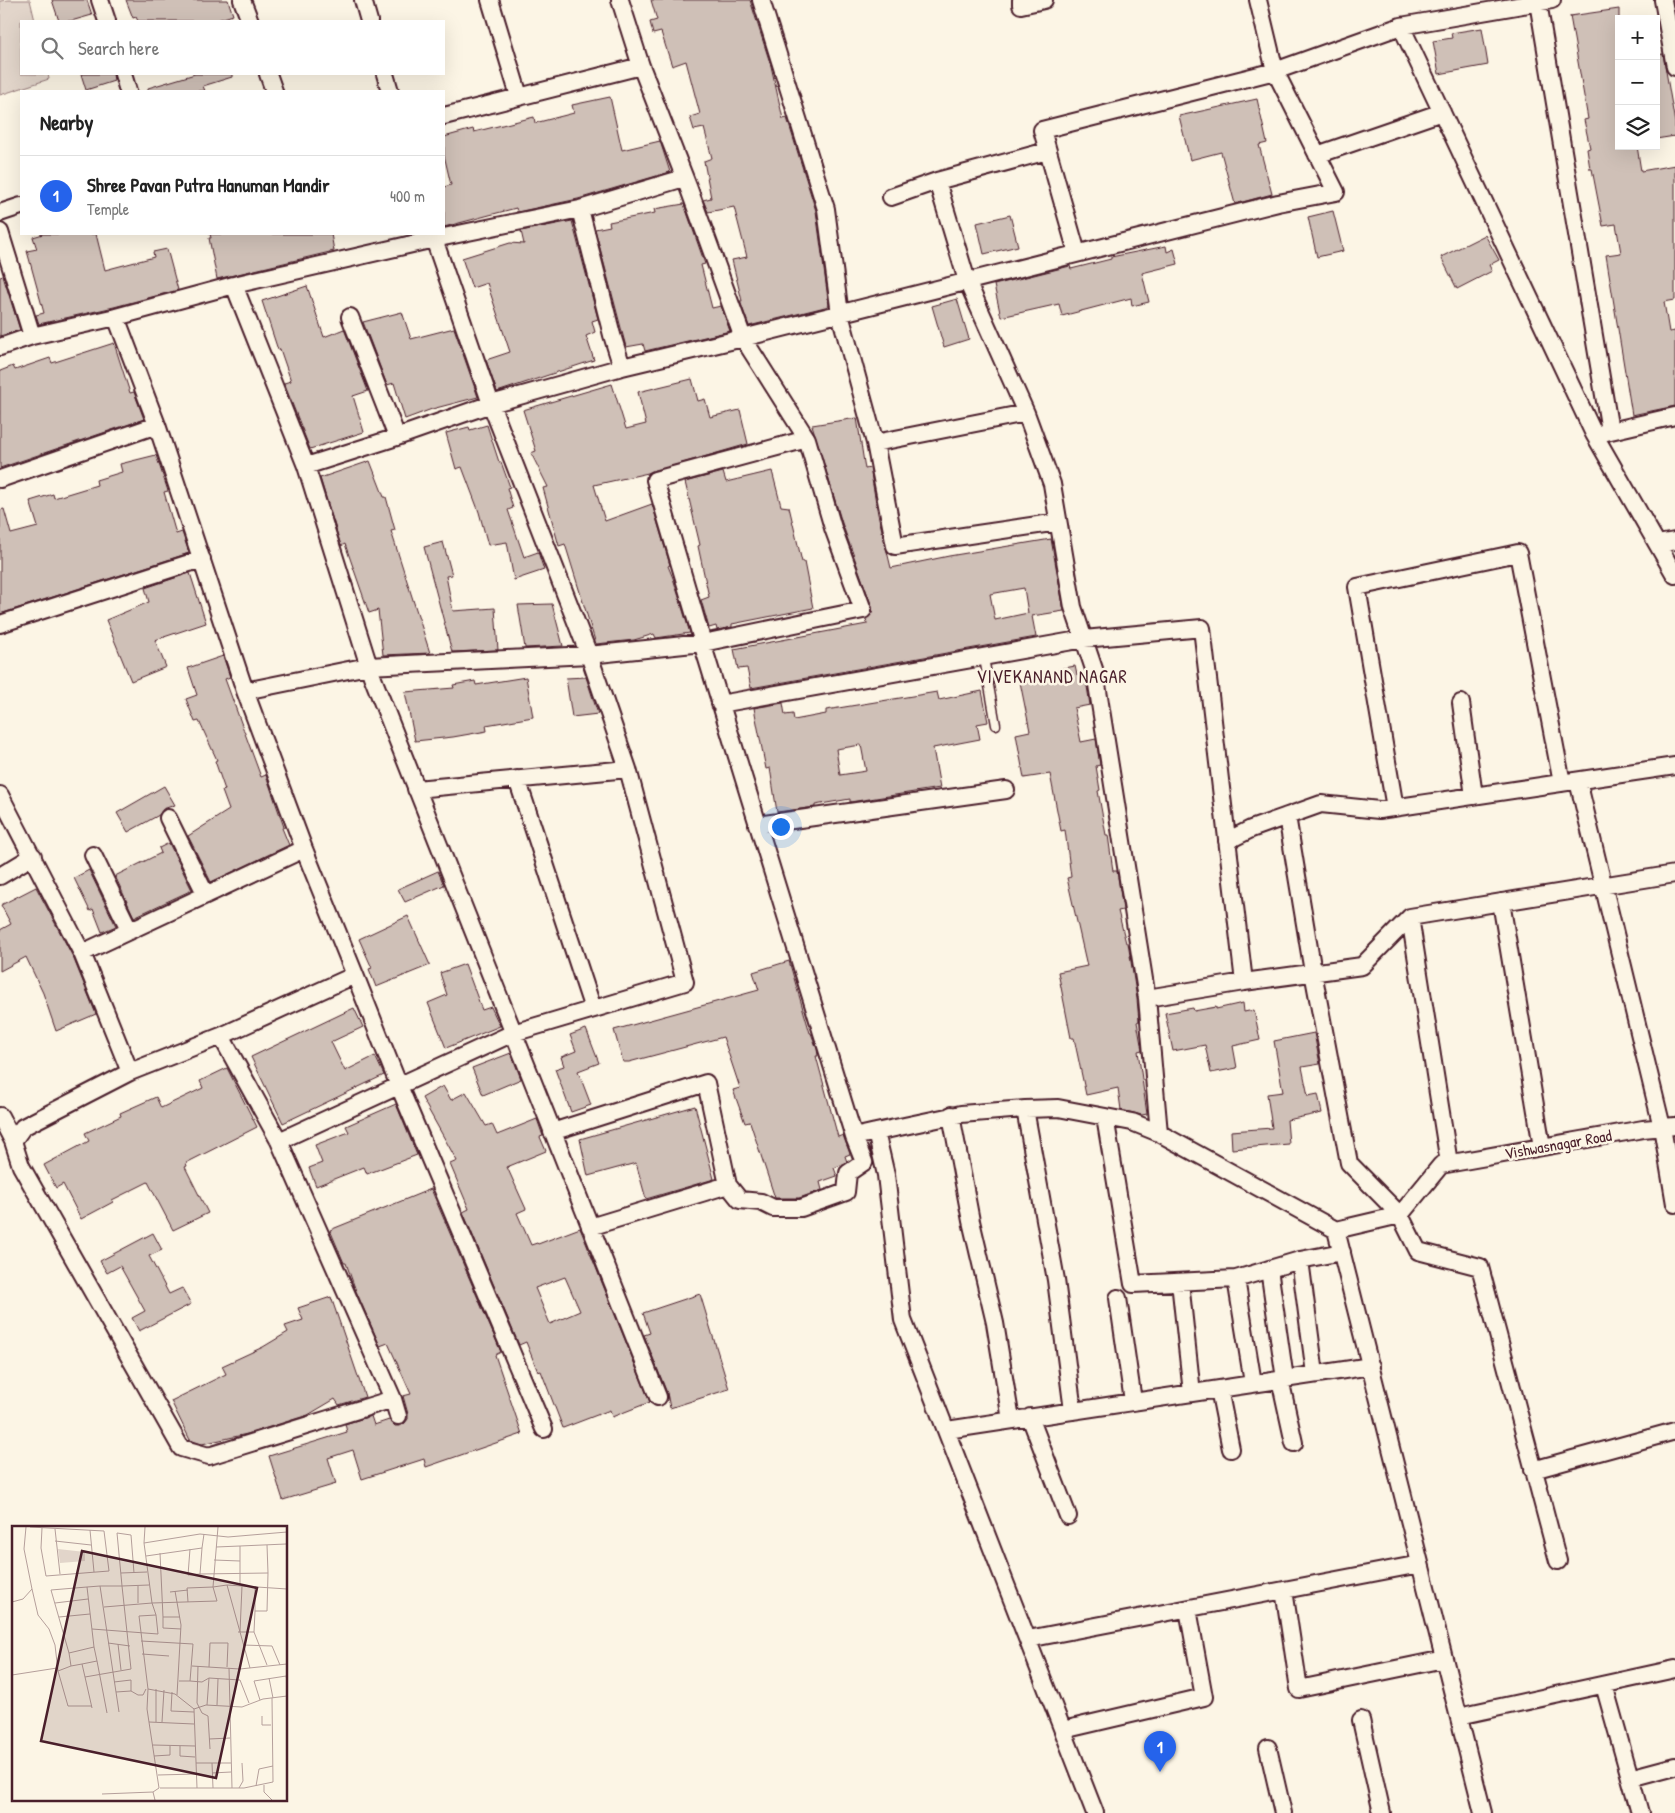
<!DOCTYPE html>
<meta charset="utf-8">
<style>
:root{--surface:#fff;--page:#f2f2f2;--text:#222;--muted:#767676;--line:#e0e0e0;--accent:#2563eb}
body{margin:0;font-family:"Patrick Hand",sans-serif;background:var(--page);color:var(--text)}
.controls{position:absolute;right:15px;top:15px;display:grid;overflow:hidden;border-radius:0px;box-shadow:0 5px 20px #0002}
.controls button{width:45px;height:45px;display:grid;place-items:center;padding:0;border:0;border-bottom:1px solid var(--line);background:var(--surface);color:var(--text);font:25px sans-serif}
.you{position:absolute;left:780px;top:826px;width:18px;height:18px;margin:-12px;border:4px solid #fff;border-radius:50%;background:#1a73e8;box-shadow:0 0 0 8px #1a73e833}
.badge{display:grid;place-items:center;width:32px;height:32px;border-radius:50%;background:var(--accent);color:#fff;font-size:16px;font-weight:700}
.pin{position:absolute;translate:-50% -41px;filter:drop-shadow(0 1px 2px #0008)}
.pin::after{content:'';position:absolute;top:26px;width:18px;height:15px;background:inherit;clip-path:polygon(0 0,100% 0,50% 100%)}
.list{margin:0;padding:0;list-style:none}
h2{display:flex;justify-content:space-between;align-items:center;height:65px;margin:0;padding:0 20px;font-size:21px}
h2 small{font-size:16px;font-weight:400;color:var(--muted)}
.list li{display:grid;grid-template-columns:32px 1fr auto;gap:15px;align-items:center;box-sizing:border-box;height:80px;padding:0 20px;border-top:1px solid var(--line)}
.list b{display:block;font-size:19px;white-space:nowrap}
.list p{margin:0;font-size:16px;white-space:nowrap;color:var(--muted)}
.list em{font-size:16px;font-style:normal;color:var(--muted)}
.icon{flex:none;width:28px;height:28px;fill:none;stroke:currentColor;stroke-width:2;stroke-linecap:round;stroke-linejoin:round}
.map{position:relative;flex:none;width:1675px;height:1813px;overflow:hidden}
.search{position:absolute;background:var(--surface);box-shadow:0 5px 20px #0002;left:20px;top:20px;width:425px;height:55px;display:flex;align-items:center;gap:12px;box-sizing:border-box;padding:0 18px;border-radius:0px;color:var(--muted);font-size:19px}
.panel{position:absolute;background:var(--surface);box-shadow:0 5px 20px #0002;left:20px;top:90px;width:425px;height:145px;border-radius:0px}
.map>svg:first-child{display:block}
.green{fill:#e2d5ca;stroke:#967a7a}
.building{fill:#cfc0b7;stroke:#4a1f2b;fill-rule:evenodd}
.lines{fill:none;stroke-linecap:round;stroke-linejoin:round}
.service-casing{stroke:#4a1f2b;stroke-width:11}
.minor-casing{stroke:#4a1f2b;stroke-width:20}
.service{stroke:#fcf5e5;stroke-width:8}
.minor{stroke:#fcf5e5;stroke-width:16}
.labels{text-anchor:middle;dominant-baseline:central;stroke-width:5;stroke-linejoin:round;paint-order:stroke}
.street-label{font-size:16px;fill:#4a1f2b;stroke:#fcf5e5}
.neighbourhood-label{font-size:18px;letter-spacing:1px;fill:#4a1f2b;stroke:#fcf5e5}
.inset-road{fill:none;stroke:#b59f9b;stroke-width:1}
.view{fill:#4a1f2b;fill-opacity:0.15;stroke:#4a1f2b;stroke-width:2.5}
.inset-edge{fill:none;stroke:#4a1f2b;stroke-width:2.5}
</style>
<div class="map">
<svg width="1675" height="1813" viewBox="0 0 1675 1813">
<rect width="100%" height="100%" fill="#fcf5e5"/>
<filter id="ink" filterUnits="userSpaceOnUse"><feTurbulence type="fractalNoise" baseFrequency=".02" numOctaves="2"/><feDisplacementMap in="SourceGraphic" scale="10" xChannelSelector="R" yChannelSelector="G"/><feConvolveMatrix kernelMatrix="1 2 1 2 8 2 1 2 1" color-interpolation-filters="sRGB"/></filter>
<g filter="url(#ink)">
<path class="green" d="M8,0H30L35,21H21V74H48L49,79L0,95V1Z"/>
<path class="building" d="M52,0H87L92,15L71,21H59Z
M126,0H228L233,15L214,21H138L136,17L133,18Z
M651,0H750L771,66L783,119L787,118L816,211L829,306L749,326L740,301H742L732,260L747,257L734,207L708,212L703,200L711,198L704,161L712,158L704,128L694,130L690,117L700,114L686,61L672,66L661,32L653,34L650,22L657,20Z
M1619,9V146H1637L1641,171L1675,165V300L1664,302L1669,332L1675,331V406L1632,415L1606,255L1621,253L1616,224L1603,226L1592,169H1590L1587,149L1590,148L1584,120L1588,119L1570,16Z
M1482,28L1488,65L1439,74L1433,41L1452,38L1451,33Z
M1663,54L1675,123V136L1656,139V55Z
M81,74H113L114,81L86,90Z
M195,74H232V77L203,86L205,91H148V88Z
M610,97L622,150L660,141L670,172L578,199L517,212L516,208L444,227V187L451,185L444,155V137L473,129L474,132L534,117L535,123L574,113L572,105Z
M1257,99L1267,143L1259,145L1272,194L1235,204L1221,152L1190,160L1179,116Z
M684,204L705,264L701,265L712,308L721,306L730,331L645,351L643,344L626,347L595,229L610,226L609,222L655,213L654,209Z
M1333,211L1343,251L1317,257L1308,217Z
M1010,215L1018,246L984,254L977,223Z
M572,221L598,319L592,321L595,332L586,336L594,360L497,392L486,360L510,352L487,283L472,288L462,258L510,243L524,244L521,231Z
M43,234H96L105,270L154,257L153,252L167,249L178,290L114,307L39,324L36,315L44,313L27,251L37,249L33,237Z
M210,234H331L334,251L217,279L209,238H211Z
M1485,235L1499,260L1489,265L1492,271L1457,289L1441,257Z
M1166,246L1167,252L1174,249L1178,264L1142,273L1149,302L1132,306L1131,298L1062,316L1059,304L1001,317L994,285L1070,266L1071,269L1111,259V257Z
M3,276L20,330L0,336V277Z
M307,286L324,337L344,329L368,391L353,396L364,432L310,449L284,383L291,381L280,349L278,350L262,301Z
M957,299L969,339L944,347L932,306Z
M402,312L411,339L454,328L478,397L432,409L405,419L394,383L387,385L363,322Z
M114,343L130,393L134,392L144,419L0,468V371L13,366L15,370L50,358L52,363Z
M692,379L698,401L705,399L710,417L740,410L748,444L648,473L594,485L605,521L652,504L670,565L668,566L673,578L690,633L656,638L654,634L634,640L596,644L565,544L559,546L543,488L548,487L531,453L536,451L523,410L612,384L626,429L646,424L638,392Z
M857,418L865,469L870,468L878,514L891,568L949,556L1051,539L1064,611L1032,616L1036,637L751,688L747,668L738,669L734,649L867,624L866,619L873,613L872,607L842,523L812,425ZM1024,588L1028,613L995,620L990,594Z
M487,425L499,462H501L510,487L507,488L513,508L508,510L524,557L538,552L544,570L514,580L507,542L488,545L479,512L462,467L456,469L446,433L469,427L470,430Z
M156,455L168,491L164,492L176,534L182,532L189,553L0,614V510L4,509L11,534L38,527L30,501L53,494L54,498L97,485L96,480L122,472L120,464Z
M370,461L384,497H386L395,530L391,531L430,653L383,655L378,610L369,613L345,544L341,546L320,478Z
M772,471L781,506L789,507L802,562H804L813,608L732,624V627L717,630L716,626L709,628L701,600L709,597L698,546L700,545L685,482L723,472L726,482Z
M443,542L452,575L446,576L453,611L495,608L498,650L452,652L424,547Z
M190,573L206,623L155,640L166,667L131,681L106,620L149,602L145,588Z
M552,604L563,646L525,648L518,605Z
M223,656L230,677L225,679L261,777L266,775L284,827L282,828L289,845L211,882L188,836L229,810L222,791L225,790L215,761L217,760L199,721L195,722L186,699L197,695L188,668Z
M1075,666L1077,675L1085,674L1090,705L1074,708L1081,742L1096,739L1100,765L1096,766L1100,790L1098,791L1106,835H1108L1113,871H1117L1123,910L1118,911L1126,943H1128L1137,999L1139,1021L1137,1022L1142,1050L1138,1051L1147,1114L1142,1115L1121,1110L1118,1088L1086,1095L1074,1038H1071L1058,972L1087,966L1067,878L1071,877L1065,830L1061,831L1050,774L1024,778L1016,734L1030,731L1020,682L1060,675L1059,669Z
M526,677L533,717L486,725L487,731L453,737L415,741L405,692L454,688L453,685L475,681L476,685Z
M586,677L598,714L572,717L566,678Z
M982,691L988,722L977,724L980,739L933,748L940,788L850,802V799L815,805V807L777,812L770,768L766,769L754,708L783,703L785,715L793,714L794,720L826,714V710L937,692L939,700ZM861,745L866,771L840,775L836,749Z
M164,786L175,805L163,809L159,815L128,832L117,813Z
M169,843L192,890L134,917L115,876L161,853L159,848Z
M89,870L116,926L102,932L93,909L90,911L74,878Z
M438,871L444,885L405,902L398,889Z
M36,887L73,957L96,1014L56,1031L43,993L26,957L0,971V930L11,924L1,905Z
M408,916L430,965L376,987L369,969L372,968L359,939Z
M789,961L810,1033H811L817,1049L818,1056H816L838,1137L843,1135L850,1154L845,1156L847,1162L834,1168L837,1176L820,1182L822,1190L799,1198H775L750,1122L745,1123L733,1090L740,1088L723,1037L629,1062H623L614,1030L759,990L753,972Z
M465,964L482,1010L491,1007L500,1026L446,1048L428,1003L447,995L440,973Z
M1243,1003L1244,1012L1254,1010L1260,1040L1233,1046L1237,1068L1211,1073L1205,1045L1173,1051L1165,1013L1193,1008L1194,1011L1216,1007V1009Z
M354,1008L363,1027L331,1042L345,1071L375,1056L384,1075L283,1123L251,1057Z
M586,1029L599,1063L578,1071L591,1105L571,1112L555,1069L564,1066L561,1057L576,1051L570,1035Z
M1314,1033L1320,1064L1302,1067L1308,1096L1318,1094L1322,1113L1287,1120L1289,1144L1232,1149L1231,1131L1272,1128L1267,1094L1283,1092L1274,1041Z
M511,1053L521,1079L483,1095L472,1068Z
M227,1068L257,1127L186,1163L187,1166L185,1167L208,1213L173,1230L148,1182L112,1200L113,1202L81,1219L63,1184L56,1188L44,1165L89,1141L85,1133L121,1116L120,1113L156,1097L161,1108L203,1088L200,1081Z
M443,1086L451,1100L466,1092L486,1126L492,1124L497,1135L537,1119L543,1136L540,1137L546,1151L507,1167L526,1209L517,1213L531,1245L537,1243L538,1244L580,1228L650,1402L612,1417L610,1410L563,1428L541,1371L538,1372L526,1342L519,1345L463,1212L469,1209L450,1164L457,1161L422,1098ZM565,1277L580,1311L550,1324L535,1288Z
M396,1104L417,1155L367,1174L364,1167L316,1186L309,1168L322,1163L315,1145L349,1132L346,1126Z
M695,1106L714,1179L646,1199L636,1163L588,1176L580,1139Z
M431,1189L501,1352L495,1355L522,1434L426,1467L424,1459L362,1479L353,1450L328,1458L336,1484L283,1500L269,1456L347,1432L345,1424L371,1416L374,1425L389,1420L395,1426H400L405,1423L408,1419V1414L403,1396L411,1394L388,1343L380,1346L356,1291L346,1263H344L330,1230Z
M153,1233L162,1250L149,1256L169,1294L182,1288L191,1304L139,1331L132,1318L145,1311L120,1266L107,1273L100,1261Z
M700,1294L729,1389L670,1408L667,1393L644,1335L650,1333L643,1313Z
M331,1297L365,1397L339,1405L335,1399L308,1415L247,1434L202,1444L190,1440L171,1401L226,1374L222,1366L263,1347L288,1332L285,1326L303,1320L298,1308Z"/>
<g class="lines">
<defs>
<path id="service" d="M984,658L996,725"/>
<path id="minor" d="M100,0L107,21
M242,0L250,21
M363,0L369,21
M490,0L519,96
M620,0L641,66L689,189L743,338L1278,203L1336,192L1275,71L1042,130L1077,253
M761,0L826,209L840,314L875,443
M1021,0V5L1044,0
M1258,0L1275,71L1401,26
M1552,0L1401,26L1594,434L1675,575
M1663,0L1675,67
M1538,2L1610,431
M123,74L128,91
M268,74L274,91
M385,74L390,91
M444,116L641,66
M1317,155L1442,112
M937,181L967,281L1026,413L1052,484L1073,607L1095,672L1147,998L1159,1133
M891,197L937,181L1047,151
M580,209L612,335L622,367
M0,213L21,206
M0,232L32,336
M433,234L434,239L234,285L306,466L372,676L658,1397
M234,285L116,317L157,425L245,691L304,849
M350,317L397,437
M0,347L32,336L116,317
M1026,413L875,443L895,546L1058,522
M1602,433L1675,416
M306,466L397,437L491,404L622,367L743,338L807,439L655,480L703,643V646L854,1137L876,1132
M0,479L157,425
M1658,544L1675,541
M0,624L202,559
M245,691L368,666L589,655L703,643L863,610L833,528L807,439
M1461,703L1474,796
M720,704L1084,639L1202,628L1244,982L1147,998
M517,779L593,1009
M1578,781L1662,1127L1675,1204
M416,789L628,769
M0,795L82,953
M1395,808L1357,587L1518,553L1562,783
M1287,816L1313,972L1349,1163L1400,1215L1418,1251L1480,1267L1558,1561
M168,818L206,895
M757,825L1006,790
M1227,841L1251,829L1321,804L1379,810L1675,766
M93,855L130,931
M0,876L33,856
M1501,902L1542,1147
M355,975L399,1086L544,1429
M1244,982L1362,966L1410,917
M221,1036L355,975L304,849L82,953L130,1072L221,1036L279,1141L513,1033L685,982L628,769L589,655L491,404L434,239L580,209L684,178
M130,1072L23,1127L13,1141L21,1166L181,1448L209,1456L393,1399
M1025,1109L1056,1280L1073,1411
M951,1115L971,1221L995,1323L1011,1420
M0,1116L13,1141
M1105,1117L1133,1284L1236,1279L1300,1260L1342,1252
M552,1132L706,1083L728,1185L740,1200L761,1202L773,1208H801L846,1192L848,1173L864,1162L854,1137
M279,1141L393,1399L398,1416
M1449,1163L1410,917L1675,874
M590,1227L728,1185
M1336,1230L1483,1813
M1300,1260L1315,1374
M1269,1269L1285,1379
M1236,1279L1253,1383
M1180,1282L1192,1393
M1118,1298L1133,1401
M1280,1379L1294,1443
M1219,1389L1231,1449
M1030,1417L1068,1516
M947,1430L1371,1366
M1533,1470L1675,1431
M1284,1590L1299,1689L1444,1659
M1028,1639L1420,1564
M1604,1685L1640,1813
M1459,1716L1675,1669
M1361,1720L1382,1813
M1063,1730L1204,1697L1188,1609
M1268,1748L1283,1813
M1630,1778L1675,1766
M1095,1813L903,1320L886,1175L876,1132L961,1114L1025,1109L1058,1108L1132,1122L1159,1133L1336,1230L1400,1215L1441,1165L1643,1129L1675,1126"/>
</defs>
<use href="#service" class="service-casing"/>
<use href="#minor" class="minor-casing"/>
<use href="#service" class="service"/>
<use href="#minor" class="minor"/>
</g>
</g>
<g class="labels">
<g class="street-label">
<text transform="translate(1558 1144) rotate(-10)">Vishwasnagar Road</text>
</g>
<g class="neighbourhood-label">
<text x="1052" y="676">VIVEKANAND NAGAR</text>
</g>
</g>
<g transform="translate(12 1526)">
<rect width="275" height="275" fill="#fcf5e5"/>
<path d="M46,23L73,26V35L48,37Z" fill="#e2d5ca"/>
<path class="inset-road" d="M18,1L92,5L97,45L34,50L29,22L30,2M133,1L132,17L188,8L216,11L275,6M206,1L201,61L215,59M43,3L48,48M78,4L82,46M43,15L79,19M132,17L140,77L205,75L201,61L175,62L176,76M255,19L256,47M275,19V105M228,20L274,18M204,21L228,20V60M190,22L188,48L256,47L255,85H243L242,106H226M178,23L176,49L188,48M148,27L151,91M134,30L190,22L192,8M202,34L228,35M109,47L135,46M126,60V77M20,63L26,89L37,103L43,119L46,145M163,65L169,99L165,169M158,66L176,64M0,76L11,73L20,63L12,23L14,1M43,77L76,73M92,81L140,77L144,89L127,90L136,163M243,85V60M47,91L78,88M168,91H151V102L169,103M80,103L146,108L144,89M228,106L230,60M242,106L255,139M129,115L181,118L178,155H167M96,117L118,120M106,118L109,144M231,119L260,120L268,139M82,121L75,61L88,60M57,127L39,64L75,61M130,128L157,130M85,135L95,187M70,138L85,135L82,121L57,127L59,140L70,138L73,151L119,143L110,60L137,59M59,140L46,145L56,180H80M180,140L228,143L275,138M186,140L185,177L190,187L196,190L198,223M197,141L198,117H216L215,141M217,142L220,262M238,142L215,59L275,63M0,149L45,142M73,151L80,182M257,152L261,172M178,155L190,156L197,152M102,156L119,154V165M104,166L119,165L126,169H131L134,163M160,166L159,185L182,186M248,174L242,155L274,150L275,155M195,179L197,152L228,154L237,177M205,179L206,153M182,183L185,262M107,186L88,60H110L105,7L119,9L122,47M250,190V199H259M137,196L182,198M144,196V163M150,196L152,164M197,213L218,212M141,219L183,220M168,220V230L183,231M142,230L158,229V220M184,237H219M200,237L201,262M200,247L219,246M146,249L184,248M252,259V266L260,274M244,260L247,243L261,240M148,262H232L261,256L260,172M227,262L231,255L230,237M90,268L141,266M143,274L141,266L147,262L135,183L136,163L163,168L182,183L194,179L230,181L251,173L275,170"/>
<path class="view" d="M70,25L245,62L204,252L29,215Z"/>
<rect width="275" height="275" class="inset-edge"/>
</g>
</svg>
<div class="controls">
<button>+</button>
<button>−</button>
<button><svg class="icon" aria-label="layers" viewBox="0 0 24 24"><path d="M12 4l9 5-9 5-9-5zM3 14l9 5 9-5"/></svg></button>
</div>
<div class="you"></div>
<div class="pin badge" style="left:1160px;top:1772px">1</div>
<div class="search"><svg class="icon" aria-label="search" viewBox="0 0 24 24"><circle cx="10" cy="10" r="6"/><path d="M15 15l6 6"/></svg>Search here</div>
<section class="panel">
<h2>Nearby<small></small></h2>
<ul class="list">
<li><span class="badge">1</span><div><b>Shree Pavan Putra Hanuman Mandir</b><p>Temple</p></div><em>400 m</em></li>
</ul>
</section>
</div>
